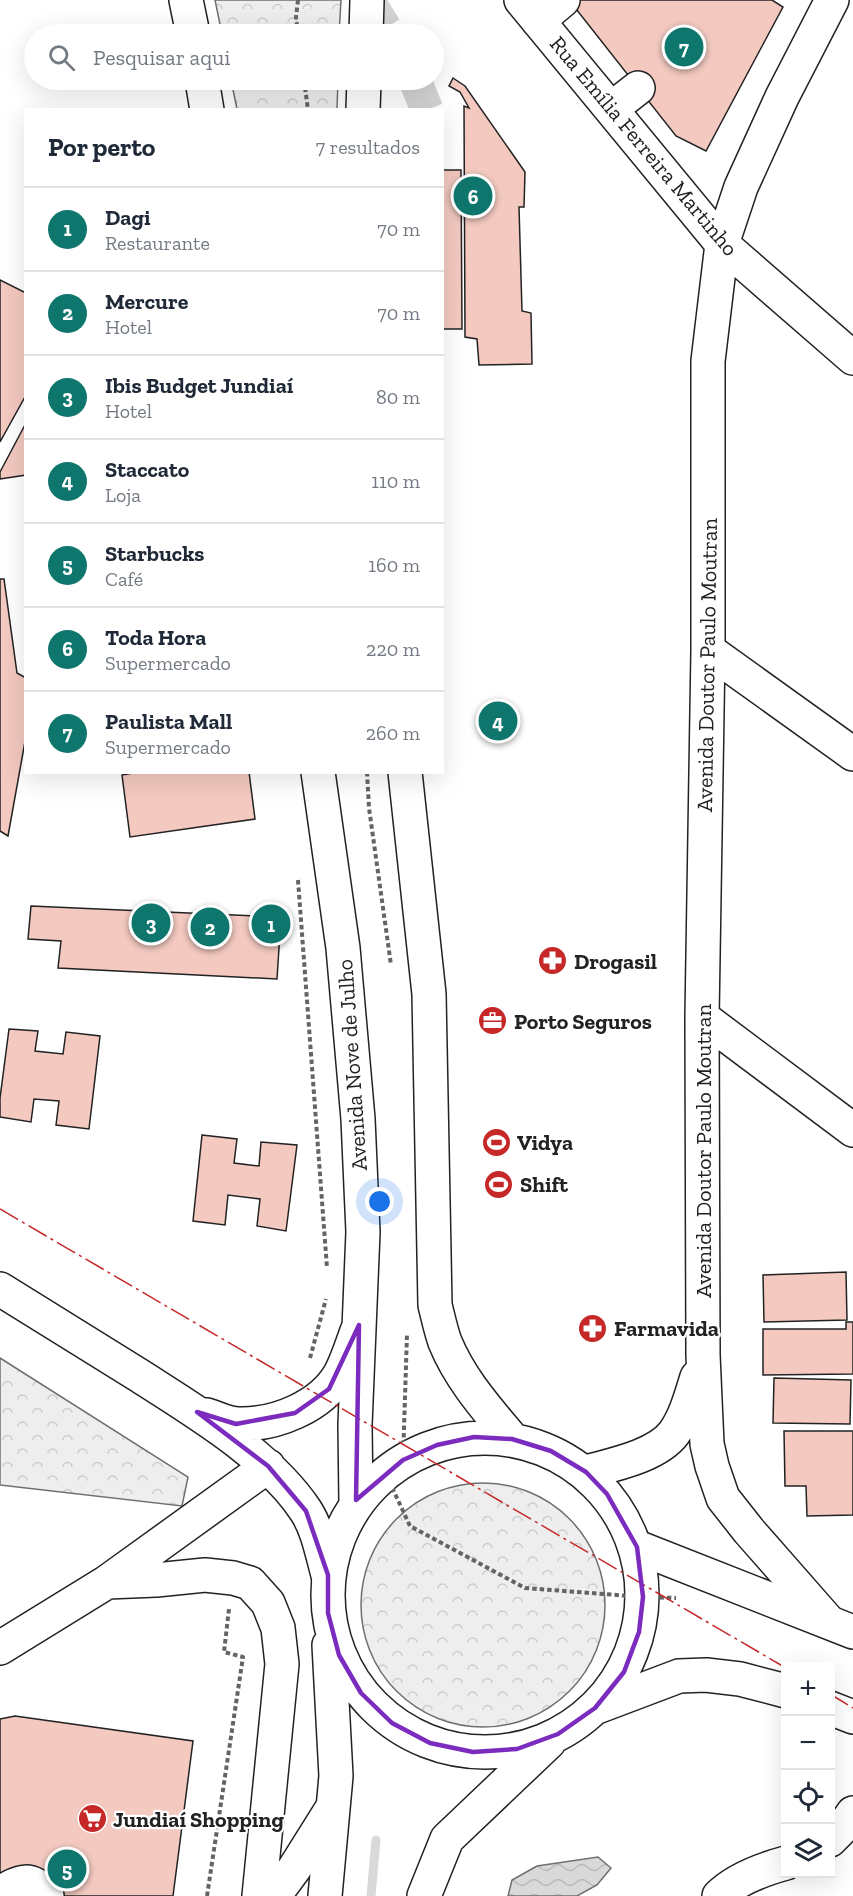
<!DOCTYPE html>
<html lang="pt">
<meta charset="utf-8">
<style>
:root{--surface:#fff;--page:#f6f6f7;--text:#1f2937;--muted:#747a83;--line:#e0e1e3;--accent:#0f766e}
body{margin:0;font-family:"Zilla Slab",serif;background:var(--page);color:var(--text)}
.controls{position:absolute;right:18px;bottom:18px;display:grid;overflow:hidden;border-radius:0px;box-shadow:0 6px 24px #0002}
.controls button{width:54px;height:54px;display:grid;place-items:center;padding:0;border:0;border-bottom:2px solid var(--line);background:var(--surface);color:var(--text);font:30px sans-serif}
.you{position:absolute;left:380px;top:1202px;width:21px;height:21px;margin:-15px;border:4px solid #fff;border-radius:50%;background:#1a73e8;box-shadow:0 0 0 9px #1a73e833}
.badge{display:grid;place-items:center;width:39px;height:39px;border-radius:50%;background:var(--accent);color:#fff;font-size:20px;font-weight:700}
.pin{position:absolute;translate:-50% -50%;border:3px solid #fff;box-shadow:0 2px 6px #0006}
.list{margin:0;padding:0;list-style:none}
h2{display:flex;justify-content:space-between;align-items:center;height:78px;margin:0;padding:0 24px;font-size:26px}
h2 small{font-size:20px;font-weight:400;color:var(--muted)}
.list li{display:grid;grid-template-columns:39px 1fr auto;gap:18px;align-items:center;box-sizing:border-box;height:84px;padding:0 24px;border-top:2px solid var(--line)}
.list b{display:block;font-size:22px;white-space:nowrap}
.list p{margin:0;font-size:20px;white-space:nowrap;color:var(--muted)}
.list em{font-size:20px;font-style:normal;color:var(--muted)}
.icon{flex:none;width:33px;height:33px;fill:none;stroke:currentColor;stroke-width:2;stroke-linecap:round;stroke-linejoin:round}
.map{position:relative;flex:none;width:853px;height:1896px;overflow:hidden}
.search{position:absolute;background:var(--surface);box-shadow:0 6px 24px #0002;left:24px;top:24px;width:420px;height:66px;display:flex;align-items:center;gap:15px;box-sizing:border-box;padding:0 21px;border-radius:33px;color:var(--muted);font-size:22px}
.panel{position:absolute;background:var(--surface);box-shadow:0 6px 24px #0002;left:24px;top:108px;width:420px;height:666px;border-radius:0px}
.map>svg:first-child{display:block}
.park{fill:url(#park-crowns);stroke:#6f6f6f;stroke-width:1.5}
.water{fill:url(#water-waves);stroke:#6f6f6f;stroke-width:1.5}
.lines{fill:none;stroke-linecap:round;stroke-linejoin:round}
.stream{stroke:#d9d9d9;stroke-width:9}
.building{fill:#f3c9c0;stroke:#222;stroke-width:1.5}
.minor-tunnel{stroke:#d3d3d3;stroke-width:33;stroke-dasharray:33 16;stroke-linecap:butt}
.minor-casing{stroke:#222;stroke-width:36}
.major-casing{stroke:#222;stroke-width:36}
.path{stroke:#646464;stroke-width:4;stroke-dasharray:4.5 3;stroke-linecap:butt}
.minor{stroke:#fff;stroke-width:33}
.major{stroke:#fff;stroke-width:33}
.power{stroke:#c62828;stroke-width:1.5;stroke-dasharray:21 4.5 3 4.5;stroke-linecap:butt}
.marked{fill:none;stroke:#7b2cbf;stroke-width:4.5;stroke-linejoin:round}
.labels{text-anchor:middle;dominant-baseline:central;stroke-width:4.5;stroke-linejoin:round;paint-order:stroke}
.street-label{font-size:22px;fill:#222;stroke:#fff}
.poi-label{font-size:22px;font-weight:bold;fill:#222;stroke:#fff;text-anchor:start}
</style>
<div class="map">
<svg width="853" height="1896" viewBox="0 0 853 1896">
<defs>
<pattern id="park-crowns" width="20" height="18" patternUnits="userSpaceOnUse" patternTransform="scale(1.5)"><rect width="20" height="18" fill="#eee"/><path d="M2 6a3 3 0 1 1 6 0M12 15a3 3 0 1 1 6 0" fill="none" stroke="#ccc"/></pattern>
<pattern id="water-waves" width="16" height="10" patternUnits="userSpaceOnUse" patternTransform="scale(1.5)"><rect width="16" height="10" fill="#d9d9d9"/><path d="M0 5q4-4 8 0t8 0" fill="none" stroke="#bababa"/></pattern>
</defs>
<rect width="100%" height="100%" fill="#fff"/>
<path class="park" d="M215,0H341L339,34H222Z
M231,80H338L337,109H237Z
M0,1358L188,1477L182,1506L0,1485Z
M361 1605a122 122 0 1 1 244 0a122 122 0 1 1-244 0Z"/>
<path class="water" d="M598,1857L611,1868L597,1885L577,1896H508L512,1880L537,1866Z"/>
<g class="lines">
<path class="stream" d="M371,1896L376,1840"/>
</g>
<path class="building" d="M569,0H772L783,7L706,151L676,136Z
M453,78L465,86L525,172L524,207H519L522,311L531,313L532,364L479,365L477,339L465,337L464,106L469,108L460,92L449,86Z
M442,170H461L462,329H442Z
M0,280L26,293V395L0,442Z
M26,423V475L0,479V472Z
M0,579H4L17,673L26,678V736L8,836L0,831Z
M138,772H249L255,819L130,837L122,775Z
M31,906L281,917L277,979L58,968L61,941L28,939Z
M9,1029L38,1031L35,1051L63,1054L66,1032L100,1036L89,1129L56,1125L59,1101L34,1099L31,1122L0,1117V1098Z
M202,1135L237,1139L234,1163L259,1166L261,1142L297,1145L286,1231L257,1226L260,1199L228,1195L225,1225L193,1221Z
M846,1272L847,1320L764,1322L763,1275Z
M846,1322H853V1374L763,1375V1329H846Z
M774,1378L851,1380L850,1424L773,1423Z
M784,1431H853V1515L807,1516L806,1486H785Z
M15,1716L193,1741L173,1896H0V1719Z"/>
<g class="lines">
<path class="minor-tunnel" d="M368,0L389,34
M415,80L427,110"/>
<defs>
<path id="minor" d="M521,0L722,244L853,358
M538,21L563,0
M611,109L638,88
M708,650L853,754
M702,1017L853,1130
M0,1289C47,1318 93,1347 140,1376C196,1412 269,1455 306,1511C318,1530 322,1553 328,1575
M207,1415C217,1418 228,1424 239,1424C275,1425 321,1407 340,1374C347,1361 352,1345 357,1331
M586,1472C612,1465 657,1456 674,1433C686,1416 691,1396 697,1377
M107,1582L268,1466
M828,1621L749,1531L723,1498L712,1466L707,1444L703,1355L702,1017L708,650V361L722,244L741,187L782,97L832,0
M0,1648L107,1582L156,1580L205,1575L233,1578L250,1583L268,1603L278,1628L282,1664L259,1896
M830,1840L844,1826L853,1813
M0,1893C20,1881 31,1875 47,1896
M719,1896C735,1880 764,1869 786,1863"/>
<path id="major" d="M186,0L193,34
M366,34L367,0
M202,80L207,110
M363,110L364,80
M318,772L343,948L358,1119L363,1232L355,1425L356,1504
M405,772L429,994L435,1305C438,1317 441,1331 445,1342C460,1379 487,1409 512,1439
M328 1595a157 157 0 1 1 314 0a157 157 0 1 1-314 0Z
M637,1547L853,1632
M597,1707L679,1676L706,1675L740,1679L786,1691
M830,1708L853,1717
M274,1896L294,1869L331,1810
M325,1896L336,1776L329,1645
M424,1896L447,1839L549,1742"/>
</defs>
<use href="#minor" class="minor-casing"/>
<use href="#major" class="major-casing"/>
<path class="path" d="M298,0L296,17L298,34
M304,80L308,110
M367,772L369,808L391,965
M298,880L327,1268
M310,1358L326,1299
M403,1460L407,1334
M389,1481L410,1526L525,1588L643,1597L676,1598
M207,1896L243,1657L224,1652L229,1609"/>
<use href="#minor" class="minor"/>
<use href="#major" class="major"/>
<path class="power" d="M0,1209L786,1668
M830,1694L853,1708"/>
</g>
<path class="marked" d="M359,1325L356,1500L403,1460L437,1445L474,1437L512,1439L551,1451L586,1472L607,1494L637,1547L643,1597L639,1632L624,1672L595,1708L558,1734L517,1749L473,1752L430,1743L392,1723L361,1693L339,1655L328,1613V1575L306,1511L268,1466L197,1412L236,1424L295,1413L329,1389Z"/>
<defs>
<symbol id="pharmacy-disc" viewBox="-11 -11 22 22"><circle r="9.5" fill="#c62828" stroke="#fff"/><path d="M-2-6h4v4h4v4h-4v4h-4v-4h-4v-4h4Z" fill="#fff"/></symbol>
<symbol id="office-disc" viewBox="-11 -11 22 22"><circle r="9.5" fill="#c62828" stroke="#fff"/><path d="M-6-3h4V-5.5h4V-3h4V5H-6ZM-1-4.5V-3h2v-1.5ZM-6 0V1H6V0Z" fill="#fff"/></symbol>
<symbol id="stadium-disc" viewBox="-11 -11 22 22"><circle r="9.5" fill="#c62828" stroke="#fff"/><path d="M0-5a6.5 5 0 1 0 0 10a6.5 5 0 1 0 0-10ZM-3.5-1.8h7v3.6h-7Z" fill="#fff"/></symbol>
<symbol id="supermarket-disc" viewBox="-11 -11 22 22"><circle r="9.5" fill="#c62828" stroke="#fff"/><path d="M-6-5.5h2.5l.6 2H6L4.5 2H-2.5L-4.4-4H-6ZM-1.5 3.2a1.3 1.3 0 1 0 .1 0ZM3 3.2a1.3 1.3 0 1 0 .1 0Z" fill="#fff"/></symbol>
</defs>
<g fill-rule="evenodd">
<use href="#pharmacy-disc" x="536" y="944" width="33" height="33"/>
<use href="#office-disc" x="476" y="1004" width="33" height="33"/>
<use href="#stadium-disc" x="480" y="1126" width="33" height="33"/>
<use href="#stadium-disc" x="482" y="1168" width="33" height="33"/>
<use href="#pharmacy-disc" x="576" y="1312" width="33" height="33"/>
<use href="#supermarket-disc" x="76" y="1802" width="33" height="33"/>
</g>
<g class="labels">
<g class="street-label">
<text transform="translate(644 146) rotate(50)">Rua Emília Ferreira Martinho</text>
<text transform="translate(707 665) rotate(-89)">Avenida Doutor Paulo Moutran</text>
<text transform="translate(352 1065) rotate(-94)">Avenida Nove de Julho</text>
<text transform="translate(703 1151) rotate(-90)">Avenida Doutor Paulo Moutran</text>
</g>
<g class="poi-label">
<text x="574" y="961">Drogasil</text>
<text x="514" y="1021">Porto Seguros</text>
<text x="517" y="1142">Vidya</text>
<text x="520" y="1184">Shift</text>
<text x="614" y="1328">Farmavida</text>
<text x="113" y="1819">Jundiaí Shopping</text>
</g>
</g>
</svg>
<div class="controls">
<button>+</button>
<button>−</button>
<button><svg class="icon" aria-label="locate" viewBox="0 0 24 24"><circle cx="12" cy="12" r="6"/><path d="M12 2v4M12 18v4M2 12h4M18 12h4"/></svg></button>
<button><svg class="icon" aria-label="layers" viewBox="0 0 24 24"><path d="M12 4l9 5-9 5-9-5zM3 14l9 5 9-5"/></svg></button>
</div>
<div class="you"></div>
<div class="pin badge" style="left:271px;top:924px">1</div>
<div class="pin badge" style="left:210px;top:927px">2</div>
<div class="pin badge" style="left:151px;top:923px">3</div>
<div class="pin badge" style="left:498px;top:721px">4</div>
<div class="pin badge" style="left:67px;top:1869px">5</div>
<div class="pin badge" style="left:473px;top:196px">6</div>
<div class="pin badge" style="left:684px;top:47px">7</div>
<div class="search"><svg class="icon" aria-label="search" viewBox="0 0 24 24"><circle cx="10" cy="10" r="6"/><path d="M15 15l6 6"/></svg>Pesquisar aqui</div>
<section class="panel">
<h2>Por perto<small>7 resultados</small></h2>
<ul class="list">
<li><span class="badge">1</span><div><b>Dagi</b><p>Restaurante</p></div><em>70 m</em></li>
<li><span class="badge">2</span><div><b>Mercure</b><p>Hotel</p></div><em>70 m</em></li>
<li><span class="badge">3</span><div><b>Ibis Budget Jundiaí</b><p>Hotel</p></div><em>80 m</em></li>
<li><span class="badge">4</span><div><b>Staccato</b><p>Loja</p></div><em>110 m</em></li>
<li><span class="badge">5</span><div><b>Starbucks</b><p>Café</p></div><em>160 m</em></li>
<li><span class="badge">6</span><div><b>Toda Hora</b><p>Supermercado</p></div><em>220 m</em></li>
<li><span class="badge">7</span><div><b>Paulista Mall</b><p>Supermercado</p></div><em>260 m</em></li>
</ul>
</section>
</div>
